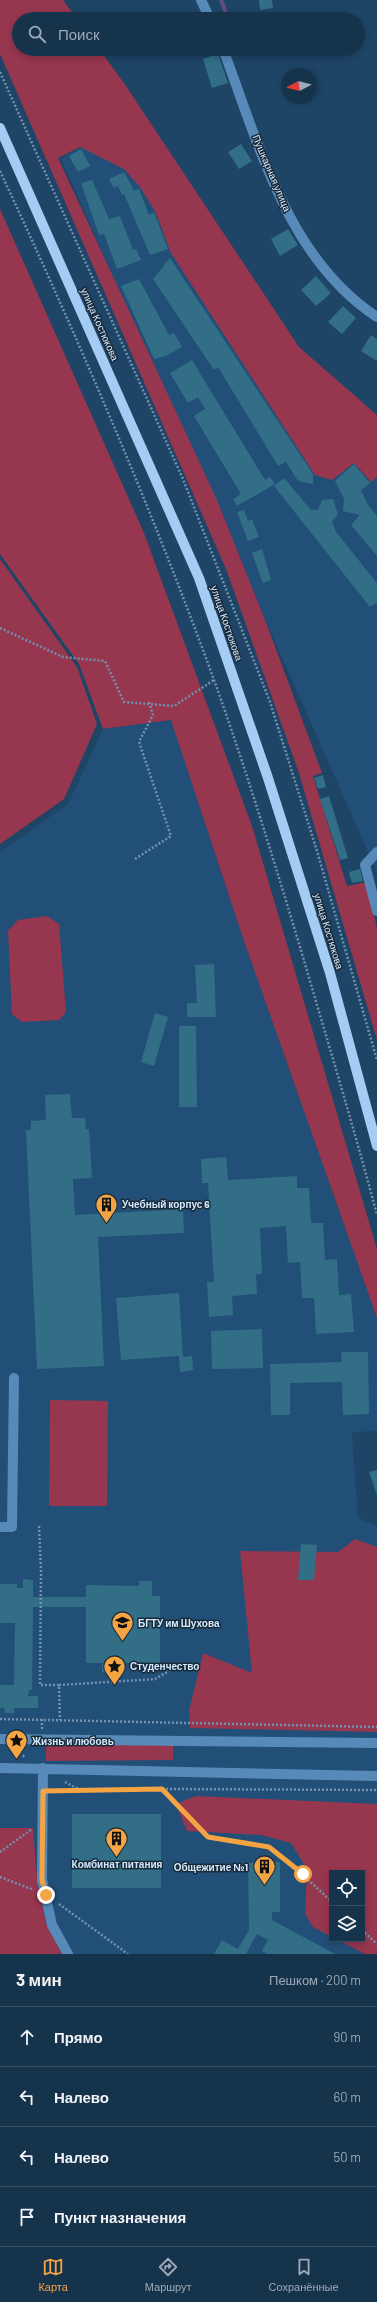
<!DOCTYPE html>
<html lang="ru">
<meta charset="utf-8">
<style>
:root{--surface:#16334c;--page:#1f3b53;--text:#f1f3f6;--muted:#9eaab5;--line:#354e64;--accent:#f4a443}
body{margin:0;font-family:Barlow,sans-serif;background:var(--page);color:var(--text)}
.controls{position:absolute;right:12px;bottom:12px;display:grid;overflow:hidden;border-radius:0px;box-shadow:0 2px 6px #0003}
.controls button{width:36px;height:36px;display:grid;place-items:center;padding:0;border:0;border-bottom:1px solid var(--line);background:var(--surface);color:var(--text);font:20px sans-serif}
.compass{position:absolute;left:281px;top:68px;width:36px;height:36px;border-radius:50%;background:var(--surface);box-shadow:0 2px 6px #0003;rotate:263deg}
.stop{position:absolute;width:12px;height:12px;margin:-9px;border:3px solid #f4a443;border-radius:50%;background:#fff}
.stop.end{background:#f4a443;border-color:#fff;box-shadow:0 1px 4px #0008}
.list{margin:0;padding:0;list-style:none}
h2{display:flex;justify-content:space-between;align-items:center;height:52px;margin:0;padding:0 16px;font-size:17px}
h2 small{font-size:13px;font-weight:400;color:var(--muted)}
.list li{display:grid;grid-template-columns:26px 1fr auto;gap:12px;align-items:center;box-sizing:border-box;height:60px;padding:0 16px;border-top:1px solid var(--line)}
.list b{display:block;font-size:15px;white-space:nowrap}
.list em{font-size:13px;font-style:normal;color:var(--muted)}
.icon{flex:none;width:22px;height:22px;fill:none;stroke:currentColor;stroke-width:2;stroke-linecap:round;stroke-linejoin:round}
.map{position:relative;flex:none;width:377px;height:1954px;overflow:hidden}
.search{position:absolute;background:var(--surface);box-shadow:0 2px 6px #0003;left:12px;right:12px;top:12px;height:44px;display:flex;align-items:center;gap:10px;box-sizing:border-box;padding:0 14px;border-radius:22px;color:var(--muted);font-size:15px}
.sheet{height:292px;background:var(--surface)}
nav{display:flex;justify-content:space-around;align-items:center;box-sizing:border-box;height:56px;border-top:1px solid var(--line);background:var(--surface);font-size:11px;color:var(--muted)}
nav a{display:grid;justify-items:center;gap:2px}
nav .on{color:var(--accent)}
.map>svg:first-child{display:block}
.built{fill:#224f77;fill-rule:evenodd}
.green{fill:#96364f}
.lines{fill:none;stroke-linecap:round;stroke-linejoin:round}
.stream{stroke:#634e82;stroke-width:4}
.building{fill:#336e87}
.path{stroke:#7391ad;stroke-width:2.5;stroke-dasharray:2 2;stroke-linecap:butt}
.minor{stroke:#578ab9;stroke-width:10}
.major{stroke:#a5ccf2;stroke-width:10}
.route{stroke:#f4a443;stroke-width:5}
.labels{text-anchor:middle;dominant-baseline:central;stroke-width:3;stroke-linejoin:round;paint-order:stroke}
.street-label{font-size:10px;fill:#d4eaff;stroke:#192a39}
.poi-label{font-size:10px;font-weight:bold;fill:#d4eaff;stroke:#192a39;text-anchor:start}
</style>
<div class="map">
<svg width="377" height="1954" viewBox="0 0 377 1954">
<rect width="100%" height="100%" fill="#1e4466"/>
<path class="built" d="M86,144L125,156L358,462L377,479V872L61,159Z
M171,720L244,941L377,1318V1431L352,1432L358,1518L377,1526V1954H0V852L68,804L103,729ZM332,1873H362V1939H332Z"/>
<path class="green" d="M0,0H63L77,19H19V49H99L124,83L299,347L377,415V477L371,482L354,463L332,480L315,475L171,253L155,211L140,187L124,169L80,147L58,158L217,500L267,625L322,773L313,776L347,886L367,882L377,928V1040L298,770L226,569L0,54Z
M0,209L144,533L253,829L377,1249V1318L244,941L171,720L103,729L79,664L0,554Z
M0,559L77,667L97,724L64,799L0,844Z
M47,916L59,924L66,1012L59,1020L22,1022L12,1014L8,931L18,920Z
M50,1400L108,1401L107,1506H49Z
M355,1539L377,1547V1732L190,1728L189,1711L203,1653L252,1673L240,1551L338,1552Z
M46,1743H173V1760L46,1761Z
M196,1796L377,1804V1954H365L336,1939H362V1873H332V1937L313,1927L305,1914L307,1869L291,1843L261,1835L187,1831L176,1804Z
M0,1828H33L37,1878L46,1924L62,1954H0Z"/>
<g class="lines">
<path class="stream" d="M221,0L225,10"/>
</g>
<path class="building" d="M259,0H272L273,8L260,10Z
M218,54L228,83L212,88L203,59Z
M241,144L252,161L239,169L228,152Z
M81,149L90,166L78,172L69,156Z
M124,172L134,191L139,189L149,215L154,212L168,249L150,255L124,194L122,195L118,186L114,188L109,179Z
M92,180L109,219L120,216L133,250L136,249L141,260L117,269L104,234L99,235L81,183Z
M288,229L298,245L280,256L271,239Z
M170,258L313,474V484L298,481L286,462L278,466L218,367L214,370L153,279Z
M316,276L331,293L316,306L301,290Z
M139,279L169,335L174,333L182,347L166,356L154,359L121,286Z
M343,306L356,318L342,334L328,322Z
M371,335L377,339V361L361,351Z
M192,360L265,480L270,477L275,484L237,506L233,499L241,494L194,416L205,409L198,397L188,403L170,373Z
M354,464L370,483L361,490L368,505L377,516V556L351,525L360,515L343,511L344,499L335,481Z
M284,478L311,510H318L322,500L333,499L338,514L332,522L336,532L377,583V605L376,603L370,607L274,486Z
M244,510L248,521L252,519L259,537L248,541L237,512Z
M262,549L271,580L263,583L252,553Z
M323,775L326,787L318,789L314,778Z
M329,796L348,858L340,860L320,799Z
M360,869L363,881L352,883L349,872Z
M214,964L216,1017H187V1003H197L195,965Z
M155,1013L168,1017L154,1066L141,1062Z
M179,1026H196L197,1107H179Z
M70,1094L72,1118H85L86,1129H89L92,1178L73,1179L75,1215L183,1209L184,1233L98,1237L104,1366L37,1369L26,1130H31V1121L46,1120L45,1095Z
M226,1157L228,1180L297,1176V1188H309L311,1223H323L325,1260L337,1259L339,1295L351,1294L354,1332L316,1334L314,1298H302L300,1262L288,1263L286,1226L260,1228L262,1274H256L257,1294L232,1296L233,1315L209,1317L207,1282H214L208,1183H202L201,1159Z
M179,1293L183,1357L192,1356L193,1370L180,1372L179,1356L121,1360L116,1298Z
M262,1329L263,1368L212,1369L211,1331Z
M341,1352H368L369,1414L343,1415L342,1382L290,1383V1415H271L270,1364L342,1362Z
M377,1470V1495L369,1472Z
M301,1544L317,1545L314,1580H298Z
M23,1579L33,1580V1597H86V1585L139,1586V1581H152V1596H160V1663H111V1672H102V1663H86V1607H33L32,1690H29L28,1696H38V1708H14V1713H5L4,1708H0V1685H14L15,1623H0V1584H17V1588H23Z
M72,1814H161V1888H72Z
M280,1862V1912H272V1920L335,1954H268L262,1951L268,1940L257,1934L246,1954H214L222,1940L238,1949L249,1930L248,1863Z"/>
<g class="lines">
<path class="path" d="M0,72L183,479L270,702L317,851L377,1060
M0,171C77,336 152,509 214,680C247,772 275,864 303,957C328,1043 354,1128 377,1215
M0,628L63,657L105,661L124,702L174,706L214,680
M135,859L171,836L139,742L153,715L149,702
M39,1526L41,1571L40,1685H59L60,1720
M59,1685L155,1679L176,1667
M0,1719L377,1727
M42,1719V1729
M16,1751L25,1757
M65,1782L78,1789
M162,1789L377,1790
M53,1790L162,1789L208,1837L269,1847L303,1875L332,1902
M0,1852L32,1829
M0,1877L34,1890
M59,1904L128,1954
M362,1930L377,1944"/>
<path class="minor" d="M201,0L210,19
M223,49C259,144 287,258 377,317
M377,852L365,865L377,911
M0,1527H12L14,1378
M0,1739L377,1743
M0,1768L377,1776
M43,1768L42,1880L52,1925L68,1954"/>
<path class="major" d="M0,128L199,578L268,778L330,973L377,1146"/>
</g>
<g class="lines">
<path class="route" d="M46,1895L42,1880L43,1791L162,1789L208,1837L269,1847L303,1874"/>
</g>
<defs>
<symbol id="building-pin" viewBox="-11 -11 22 30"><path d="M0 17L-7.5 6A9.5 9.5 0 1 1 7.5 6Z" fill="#f4a443" stroke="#192a39"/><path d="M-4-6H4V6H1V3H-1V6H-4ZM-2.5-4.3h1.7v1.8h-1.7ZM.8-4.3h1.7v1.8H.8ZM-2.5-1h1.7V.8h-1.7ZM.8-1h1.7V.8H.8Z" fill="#111"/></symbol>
<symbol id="university-pin" viewBox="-11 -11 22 30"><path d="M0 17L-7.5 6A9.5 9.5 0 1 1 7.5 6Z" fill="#f4a443" stroke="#192a39"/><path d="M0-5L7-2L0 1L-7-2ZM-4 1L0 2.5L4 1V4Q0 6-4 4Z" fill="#111"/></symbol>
<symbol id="sight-pin" viewBox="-11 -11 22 30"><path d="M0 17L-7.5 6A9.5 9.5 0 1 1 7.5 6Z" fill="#f4a443" stroke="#192a39"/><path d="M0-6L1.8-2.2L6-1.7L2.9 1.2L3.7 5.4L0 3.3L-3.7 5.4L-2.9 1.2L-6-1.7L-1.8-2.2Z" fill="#111"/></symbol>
</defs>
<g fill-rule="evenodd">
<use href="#building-pin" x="94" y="1192" width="25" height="34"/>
<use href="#university-pin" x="110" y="1610" width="25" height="34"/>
<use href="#sight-pin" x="102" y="1654" width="25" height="34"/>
<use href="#sight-pin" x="4" y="1728" width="25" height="34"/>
<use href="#building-pin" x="104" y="1826" width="25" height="34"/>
<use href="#building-pin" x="252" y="1854" width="25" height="34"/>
</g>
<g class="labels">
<g class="street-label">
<text transform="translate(272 173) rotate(67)">Пушкарная улица</text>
<text transform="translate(100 324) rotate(66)">улица Костюкова</text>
<text transform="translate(227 623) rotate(71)">улица Костюкова</text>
<text transform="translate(329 931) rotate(73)">улица Костюкова</text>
</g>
<g class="poi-label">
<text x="122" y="1204">Учебный корпус 6</text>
<text x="138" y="1623">БГТУ им Шухова</text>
<text x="130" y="1666">Студенчество</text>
<text x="32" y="1741">Жизнь и любовь</text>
<text x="117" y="1864" text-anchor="middle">Комбинат питания</text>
<text x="248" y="1867" text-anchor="end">Общежитие №1</text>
</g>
</g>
</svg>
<div class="controls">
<button><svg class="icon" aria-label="locate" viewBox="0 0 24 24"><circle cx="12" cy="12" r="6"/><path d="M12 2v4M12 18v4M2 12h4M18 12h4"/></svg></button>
<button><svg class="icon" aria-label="layers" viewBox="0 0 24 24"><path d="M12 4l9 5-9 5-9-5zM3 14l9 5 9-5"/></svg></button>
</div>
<svg class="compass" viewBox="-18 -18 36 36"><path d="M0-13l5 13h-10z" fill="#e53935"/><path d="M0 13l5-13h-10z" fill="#9eaab5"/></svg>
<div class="stop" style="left:303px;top:1874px"></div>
<div class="stop end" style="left:46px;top:1895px"></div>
<div class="search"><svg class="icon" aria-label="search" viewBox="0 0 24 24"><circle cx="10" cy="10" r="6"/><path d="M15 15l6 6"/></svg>Поиск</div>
</div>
<section class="sheet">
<h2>3 мин<small>Пешком · 200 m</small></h2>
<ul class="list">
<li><svg class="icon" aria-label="ahead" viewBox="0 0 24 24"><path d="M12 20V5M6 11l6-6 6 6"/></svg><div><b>Прямо</b></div><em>90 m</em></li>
<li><svg class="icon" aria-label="left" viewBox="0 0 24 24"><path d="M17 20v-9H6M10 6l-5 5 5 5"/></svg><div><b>Налево</b></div><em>60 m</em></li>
<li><svg class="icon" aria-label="left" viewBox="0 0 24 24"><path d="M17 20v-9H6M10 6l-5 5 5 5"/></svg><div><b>Налево</b></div><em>50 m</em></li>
<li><svg class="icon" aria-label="arrive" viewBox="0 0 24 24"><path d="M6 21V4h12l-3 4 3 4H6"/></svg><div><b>Пункт назначения</b></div></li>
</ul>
</section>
<nav>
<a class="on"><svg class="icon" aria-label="map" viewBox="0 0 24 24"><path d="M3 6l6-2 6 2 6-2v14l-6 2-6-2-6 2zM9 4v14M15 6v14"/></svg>Карта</a>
<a><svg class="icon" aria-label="directions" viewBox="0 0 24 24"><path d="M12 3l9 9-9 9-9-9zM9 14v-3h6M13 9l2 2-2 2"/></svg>Маршрут</a>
<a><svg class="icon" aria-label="saved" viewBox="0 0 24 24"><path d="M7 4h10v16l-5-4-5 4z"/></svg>Сохранённые</a>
</nav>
